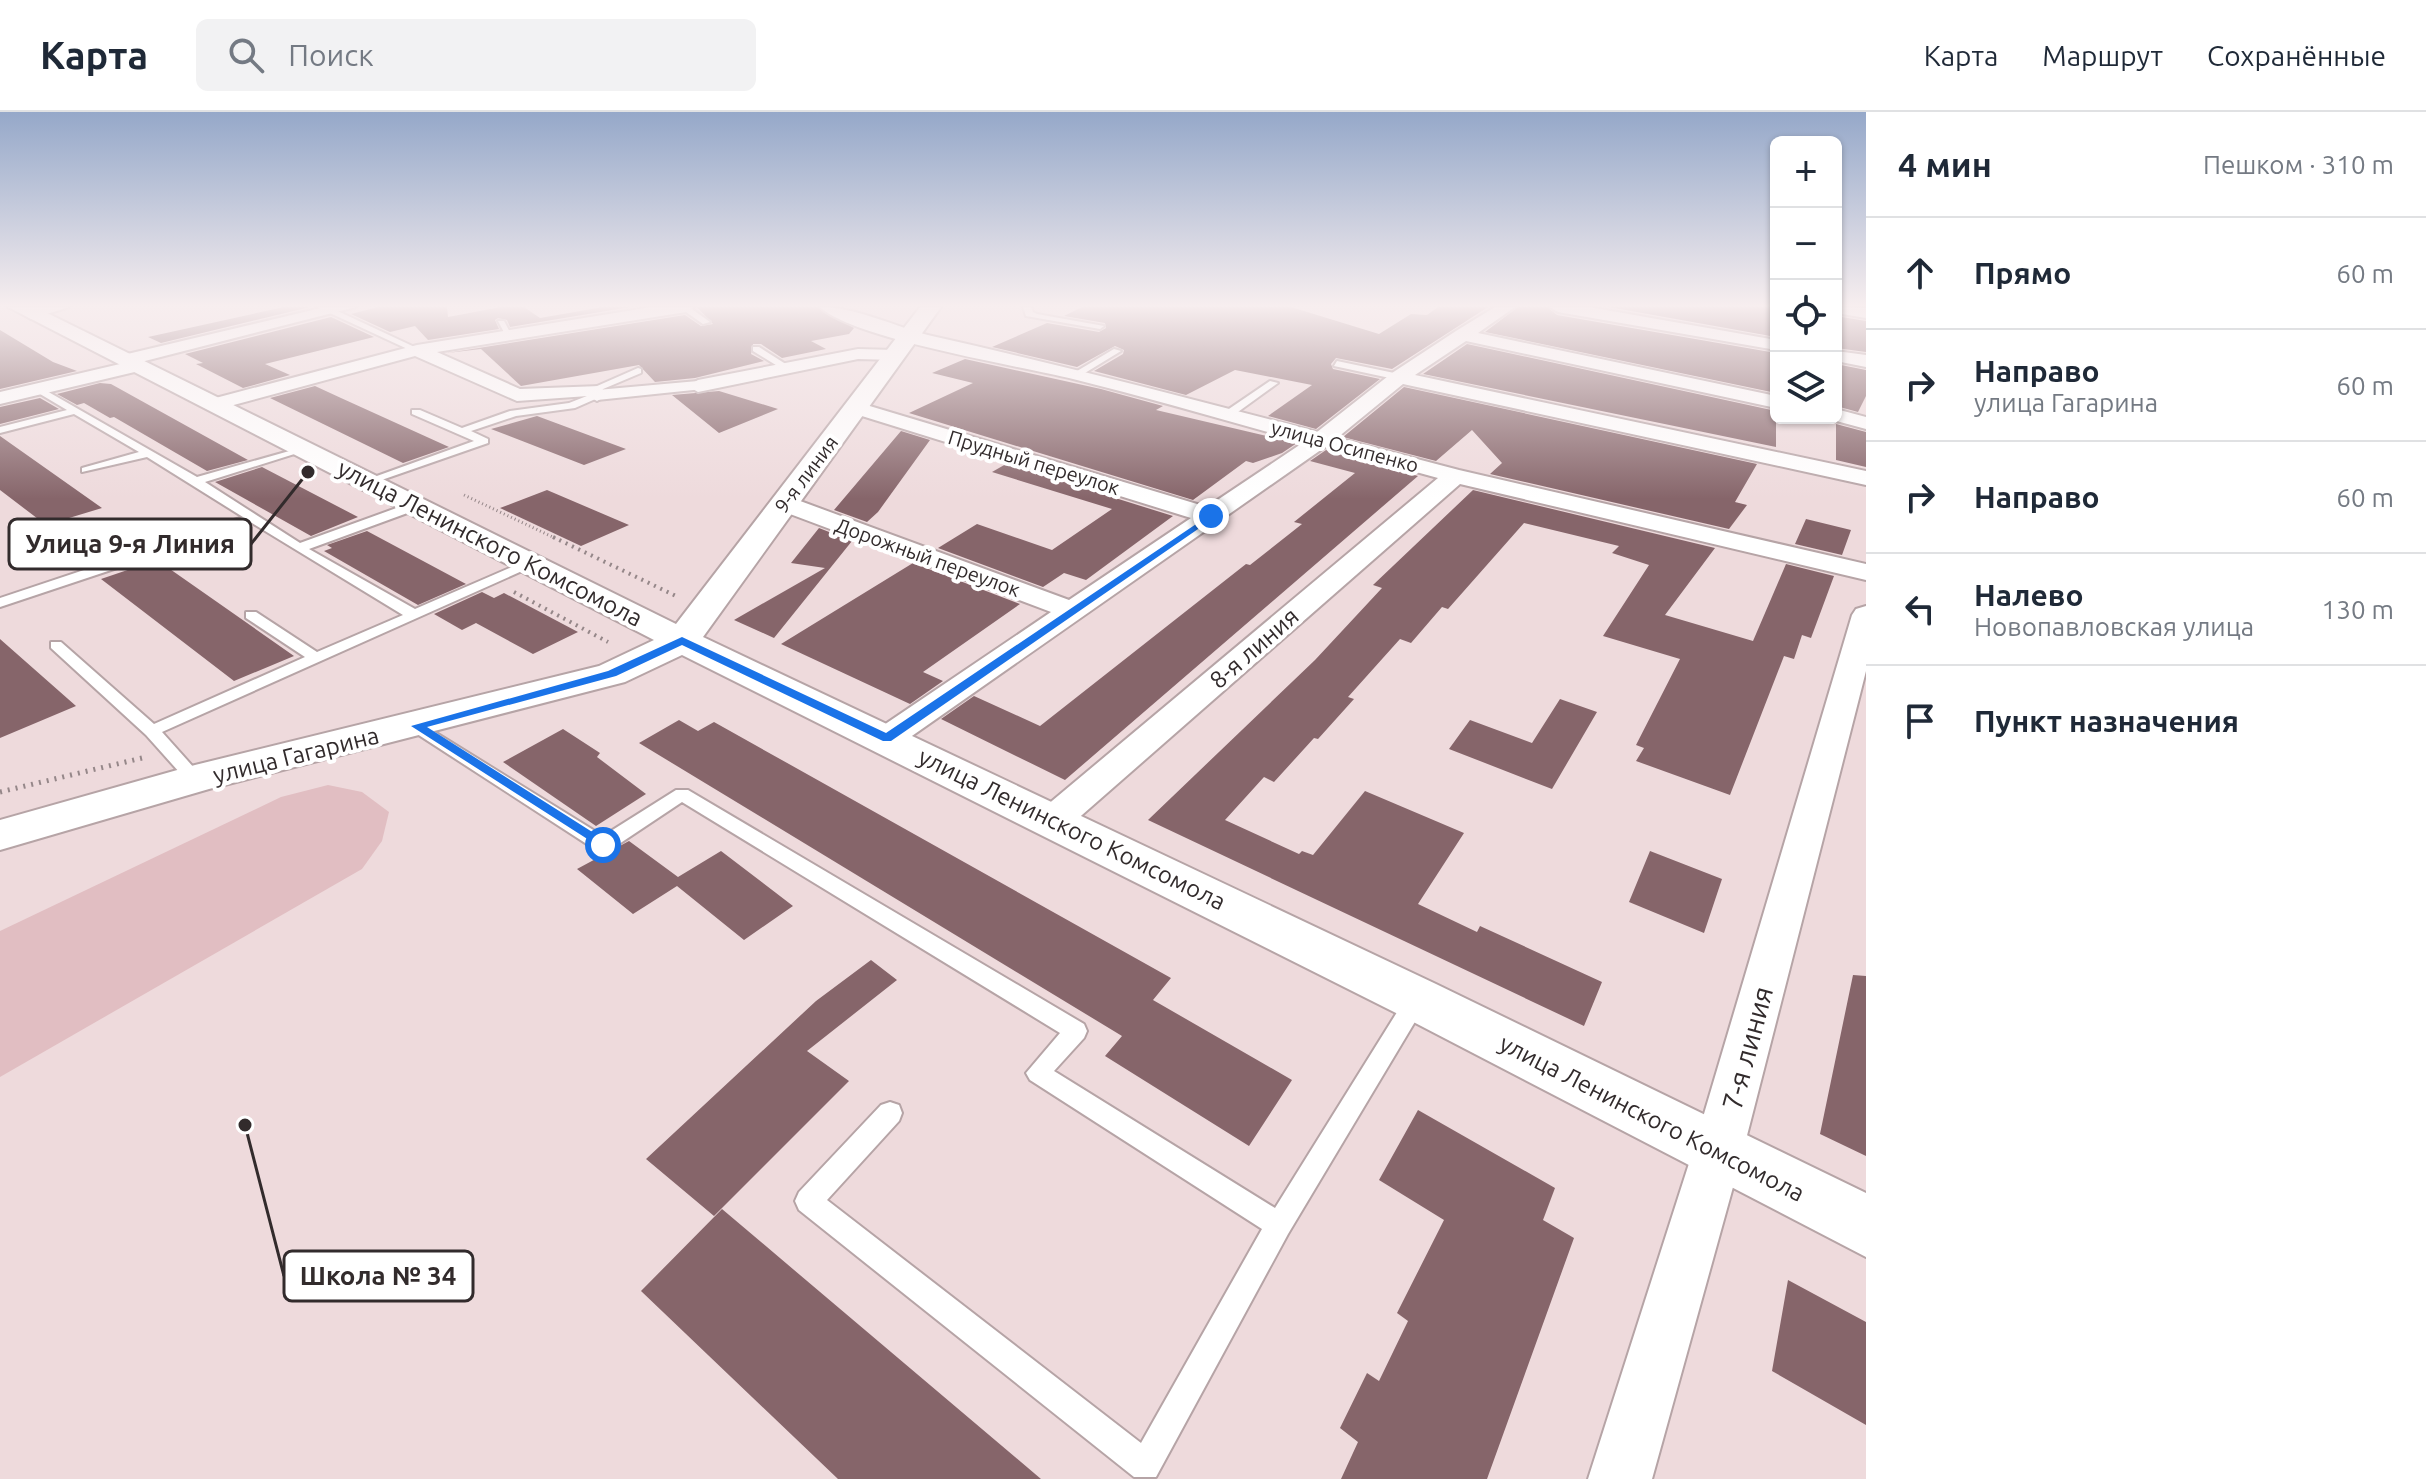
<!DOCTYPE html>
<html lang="ru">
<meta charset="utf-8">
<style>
:root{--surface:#fff;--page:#f2f2f3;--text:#1f2937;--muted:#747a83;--line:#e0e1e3}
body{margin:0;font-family:Ubuntu,sans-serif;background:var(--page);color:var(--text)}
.controls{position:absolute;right:24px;top:24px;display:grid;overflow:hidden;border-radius:12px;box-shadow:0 2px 6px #0004}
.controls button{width:72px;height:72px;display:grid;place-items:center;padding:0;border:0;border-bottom:2px solid var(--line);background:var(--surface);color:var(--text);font:40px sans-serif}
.stop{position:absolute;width:24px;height:24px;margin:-18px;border:6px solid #1a73e8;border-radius:50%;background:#fff}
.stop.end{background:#1a73e8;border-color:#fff;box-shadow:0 2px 8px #0008}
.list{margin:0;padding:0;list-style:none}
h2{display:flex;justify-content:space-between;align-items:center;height:104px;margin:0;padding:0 32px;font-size:34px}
h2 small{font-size:26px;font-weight:400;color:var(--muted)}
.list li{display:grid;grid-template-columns:52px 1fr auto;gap:24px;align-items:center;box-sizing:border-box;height:112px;padding:0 32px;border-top:2px solid var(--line)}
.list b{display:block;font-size:30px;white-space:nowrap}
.list p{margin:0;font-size:26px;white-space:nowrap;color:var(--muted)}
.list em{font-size:26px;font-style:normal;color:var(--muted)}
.icon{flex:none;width:44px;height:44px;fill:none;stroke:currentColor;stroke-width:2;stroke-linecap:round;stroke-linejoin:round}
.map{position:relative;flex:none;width:1866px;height:1367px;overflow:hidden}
header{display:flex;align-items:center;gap:48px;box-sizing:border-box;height:112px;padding:0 40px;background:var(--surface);border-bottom:2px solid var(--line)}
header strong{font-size:38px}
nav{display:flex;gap:44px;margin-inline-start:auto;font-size:28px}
.search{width:560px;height:72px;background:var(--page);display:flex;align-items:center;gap:20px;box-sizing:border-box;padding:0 28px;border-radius:12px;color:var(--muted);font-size:30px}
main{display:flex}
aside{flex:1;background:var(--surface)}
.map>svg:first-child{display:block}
.green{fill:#e1bec2}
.building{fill:#86656a}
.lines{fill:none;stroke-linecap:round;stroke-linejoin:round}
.service-casing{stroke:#b6a4a6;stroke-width:4}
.pedestrian-casing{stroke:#b6a4a6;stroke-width:4}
.minor-casing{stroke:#b6a4a6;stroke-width:4}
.tertiary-casing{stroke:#b6a4a6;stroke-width:4}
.path-far2{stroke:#958789;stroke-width:3;stroke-dasharray:1 3;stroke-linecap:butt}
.path-far1{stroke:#958789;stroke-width:4;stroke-dasharray:2 5;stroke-linecap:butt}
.path{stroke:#958789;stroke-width:5;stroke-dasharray:2 6;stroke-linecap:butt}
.service{fill:#fff;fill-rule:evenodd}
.pedestrian{fill:#fff;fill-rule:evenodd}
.minor{fill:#fff;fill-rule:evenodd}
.tertiary{fill:#fff;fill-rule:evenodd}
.route{fill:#1a73e8}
.labels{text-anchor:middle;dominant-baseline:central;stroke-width:8;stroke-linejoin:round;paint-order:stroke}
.far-street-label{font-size:20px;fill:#322b2c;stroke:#fff}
.street-label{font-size:24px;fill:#322b2c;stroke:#fff}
.near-street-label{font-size:28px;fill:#322b2c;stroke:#fff}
.leader{fill:none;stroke:#322b2c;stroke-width:3}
.callout-dot{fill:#322b2c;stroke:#fff;stroke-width:3}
.callout{fill:#fff;stroke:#322b2c;stroke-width:3}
.callout-label{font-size:26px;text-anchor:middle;font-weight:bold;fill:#322b2c}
</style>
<header>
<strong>Карта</strong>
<div class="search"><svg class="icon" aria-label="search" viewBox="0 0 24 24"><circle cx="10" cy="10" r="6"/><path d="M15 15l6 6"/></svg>Поиск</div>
<nav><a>Карта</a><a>Маршрут</a><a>Сохранённые</a></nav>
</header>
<main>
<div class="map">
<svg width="1866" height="1367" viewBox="0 0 1866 1367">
<rect width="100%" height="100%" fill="#eedadc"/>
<path class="green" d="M328,673L362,680L389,700L382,729L362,757L0,965V819L281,685Z"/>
<path class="building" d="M284,195H310L161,231L148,225Z
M378,195H447L448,205L501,195H524L540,206L603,195H630L510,215L507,208L498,206L495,208L499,217L428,228L415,214L390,220L351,202Z
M697,195H817L854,216L849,222L811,229L826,237L782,246L761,232H753L751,242L764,249L695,266L655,270L639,253L521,274L481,237L447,241L685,203L701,214L713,212Z
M1082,195H1291L1379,222L1411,202L1427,203L1438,195H1488L1392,257L1336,246L1331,252L1333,257L1380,267L1316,317L1268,304L1312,273L1235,258L1186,283L1094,259L1123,242L1124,238L1115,234L1077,255L992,235L1047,211L1099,220L1106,216L1105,211L1064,204Z
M1518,195H1547L1557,203L1776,241V281L1485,220Z
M1609,195H1776V225Z
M1836,204L1866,209V240L1836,236Z
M331,205L374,225L265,252L290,263L243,276L196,252L203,251L185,242Z
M0,218L53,250L77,259L0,277Z
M1467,232L1776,299V335L1423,262Z
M965,247L1101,277L1163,294L1156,298L1297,331L1282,341L1253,351L1246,349L1193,388L909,301L973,271L932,261Z
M1836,252L1866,258V284L1858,300L1836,294Z
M100,271L111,272L248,348L207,359L114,305L110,306L84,291L77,293L57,282Z
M315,274L341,286L449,335L403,351L270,286Z
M1404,275L1757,352L1735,390L1747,393L1729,417L1490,362L1502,351L1472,318L1436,349L1343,325Z
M719,279L778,297L719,321L672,283Z
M40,286L59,297L0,312V295Z
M537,304L626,337L584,353L491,317Z
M1836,312L1866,320V355L1836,348Z
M901,319L930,328L878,400L867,410L834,398Z
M0,324L102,396L46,413L0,378Z
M1326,338L1418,364L1065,668L941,607L974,584L1040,614L1246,452L1250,453L1302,412L1294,410L1355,361L1310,349Z
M1006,352L1173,404L1086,468L1064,461L1043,475L938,436L977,412L1052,438L1112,397L992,360Z
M262,355L358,405L311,424L215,370Z
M547,378L629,413L581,434L500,396Z
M1473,378L1715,436L1665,503L1753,529L1786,452L1834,464L1811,526L1802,523L1794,547L1784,544L1730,683L1636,649L1644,636L1636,633L1680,547L1603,524L1649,453L1612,441L1619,434L1524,411L1448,497L1442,495L1411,531L1400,527L1348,585L1354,587L1318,627L1314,626L1274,670L1264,665L1225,708L1299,742L1302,739L1313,743L1365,679L1464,721L1418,792L1477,820L1480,814L1602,870L1584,914L1148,708L1315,548L1382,476L1373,473Z
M1806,407L1851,418L1842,443L1795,432Z
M819,416L852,429L774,526L734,508L825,456L791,451Z
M367,419L466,472L418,493L324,439L332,436L327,433Z
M157,448L294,544L234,569L101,467Z
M913,451L1020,492L923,560L943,569L910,592L781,532Z
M482,480L494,486L504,481L578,520L533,542L476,511L462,518L434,502Z
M0,527L76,594L0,626Z
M1560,587L1597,600L1552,677L1449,637L1470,608L1532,631Z
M679,608L698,619L714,610L1171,866L1153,888L1292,968L1249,1034L1105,944L1122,924L639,631Z
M563,617L600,641L597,645L646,682L596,714L503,650Z
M629,729L678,765L721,739L793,794L744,828L677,774L633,802L577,757Z
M1650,739L1722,767L1704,821L1629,790Z
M871,848L897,868L807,939L849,969L714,1104L646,1047L816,889Z
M1853,863L1866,864V1044L1820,1022Z
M1418,998L1555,1076L1543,1108L1574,1126L1487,1367H1341L1358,1330L1340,1316L1367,1261L1379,1269L1408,1209L1397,1201L1444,1108L1379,1068Z
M722,1097L1041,1367H838L641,1179Z
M1788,1168L1866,1210V1313L1772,1259Z"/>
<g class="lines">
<defs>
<path id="service" d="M317,195H329L421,238L414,240Z
M679,195H689L710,210L703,212Z
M1023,195H1031L1033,200L1037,202L1104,214L1100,217L1026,204Z
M498,209H504L513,226H507Z
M753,235H759L792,256L784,258L753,239Z
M1114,237L1121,239L1080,264L1072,262Z
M1337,249L1399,262L1404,265L1399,268L1334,254Z
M638,256L641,257V261L596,280L588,278Z
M1270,269L1278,271L1231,305H1223V301Z
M38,274L197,365L307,334V338L205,370L300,431L413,390H421V396L309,437L415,497L528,448L533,447L540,451L162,620L204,667L201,671H189L146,623L51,536V530H61L154,612L305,545L246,506V500H256L317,540L403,503L252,411L0,495V486L243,405L147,345L82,360V356L139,340L74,302L0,321V315L67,298L35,279L33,277Z
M597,280L600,281V285L575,296L516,304L471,319L488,327V331L373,371L363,369L474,329L412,302V298H420L462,316L510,299L569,291Z
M417,609L603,724L676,678H688L1084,912L1087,919L1084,926L1054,959L1275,1096L1409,881L1417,878L1425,881L1428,887L1425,893L1288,1122L1156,1365H1134L799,1098L795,1089L799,1080L881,993L890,990L899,993L902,1001L899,1009L827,1088L1141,1331L1262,1117L1030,968L1026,961L1060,921L682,690L610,738H596L411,618L409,614Z"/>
<path id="pedestrian" d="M698,269L703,271V277L597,288L589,283L597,278Z"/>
<path id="minor" d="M38,195H69L31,207L23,202Z
M325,195H356L141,250L145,254L143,258L0,292V280L120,252L116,248L119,244Z
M652,195H694L686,200L437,240L520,277L600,274L607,283L597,289L588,284L517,289L415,244L215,298L205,292L208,288L417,233Z
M820,195C857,195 895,215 932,224C1061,253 1189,286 1317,320L1392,261L1456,219L1495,195H1515L1478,221L1776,284V296L1466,229L1415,263L1866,359V373L1403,272L1337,326L1459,358L1866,452V468L1460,372L1066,717L1053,720L1040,717L1035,708L1040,699L1438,366L1325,335L899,633L887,636L875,633L870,626L875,619L1051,500L774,396L771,391L774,386H792L1069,488L1191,406L849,300L846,296L849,292H863L1207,395L1304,330C1227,309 1150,286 1073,267C1021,254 853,227 820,195Z
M1550,195H1589L1776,228V238L1558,200Z
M1836,195L1866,196V206L1836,201Z
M858,237L895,238L904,243L895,248L858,247L698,280L688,274L698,268Z
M1836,239L1866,243V255L1836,249Z
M1836,297L1866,305V317L1829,307L1836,306Z
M1866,494V559L1743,1039L1652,1367H1588L1693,1039L1852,503L1856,497Z"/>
<path id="tertiary" d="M8,195H35L676,512L920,195H941L703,525L1436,872L1866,1081V1145L1398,902L682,543L625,570L209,677L0,738V708L195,653L599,554L654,528Z"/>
</defs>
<use href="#service" class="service-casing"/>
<use href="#pedestrian" class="pedestrian-casing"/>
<use href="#minor" class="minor-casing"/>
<use href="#tertiary" class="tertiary-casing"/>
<path class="path-far2" d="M464,383L557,427"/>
<path class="path-far1" d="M553,425L676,484
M514,480L608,530"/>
<path class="path" d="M0,680L142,646"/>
<use href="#service" class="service"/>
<use href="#pedestrian" class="pedestrian"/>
<use href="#minor" class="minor"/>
<use href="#tertiary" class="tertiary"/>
</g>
<linearGradient id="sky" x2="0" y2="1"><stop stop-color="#95a8c9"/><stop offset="0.5" stop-color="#f7eeef"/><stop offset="1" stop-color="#f7eeef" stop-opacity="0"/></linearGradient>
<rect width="1866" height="387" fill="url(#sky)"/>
<path class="route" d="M1211,402L1214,406L891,629H883L682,533L616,564L427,615L608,730V736L603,737L411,614L608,559L682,525L886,621Z"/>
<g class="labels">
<g class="far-street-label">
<text transform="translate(1345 334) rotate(15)">улица Осипенко</text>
<text transform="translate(1034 350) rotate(17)">Прудный переулок</text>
<text transform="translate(806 362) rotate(-53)">9-я линия</text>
<text transform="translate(928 445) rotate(20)">Дорожный переулок</text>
</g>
<g class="street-label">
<text transform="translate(490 431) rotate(27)">улица Ленинского Комсомола</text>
<text transform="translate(1254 536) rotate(-41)">8-я линия</text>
<text transform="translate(296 643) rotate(-14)">улица Гагарина</text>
<text transform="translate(1072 717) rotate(26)">улица Ленинского Комсомола</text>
<text transform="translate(1652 1006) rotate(27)">улица Ленинского Комсомола</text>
</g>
<g class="near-street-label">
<text transform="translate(1747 936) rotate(-75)">7-я линия</text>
</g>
</g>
<path class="leader" d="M308 360L251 432M245 1013L284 1164"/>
<g class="callout-dot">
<circle cx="308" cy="360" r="8"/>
<circle cx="245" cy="1013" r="8"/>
</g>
<g class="callout">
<rect x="9" y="407" width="242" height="50" rx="8"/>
<rect x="284" y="1139" width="189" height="50" rx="8"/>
</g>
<g class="callout-label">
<text x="130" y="441">Улица 9-я Линия</text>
<text x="378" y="1173">Школа № 34</text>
</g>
</svg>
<div class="controls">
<button>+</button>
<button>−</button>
<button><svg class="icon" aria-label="locate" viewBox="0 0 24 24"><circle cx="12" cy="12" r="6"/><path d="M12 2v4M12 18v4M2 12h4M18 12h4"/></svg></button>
<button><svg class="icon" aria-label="layers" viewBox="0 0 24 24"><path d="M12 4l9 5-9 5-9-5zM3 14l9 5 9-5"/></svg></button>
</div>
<div class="stop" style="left:603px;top:733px"></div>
<div class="stop end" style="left:1211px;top:404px"></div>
</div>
<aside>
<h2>4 мин<small>Пешком · 310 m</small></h2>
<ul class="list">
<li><svg class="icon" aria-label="ahead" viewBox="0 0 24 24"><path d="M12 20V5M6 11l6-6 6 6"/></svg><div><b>Прямо</b></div><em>60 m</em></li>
<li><svg class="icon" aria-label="right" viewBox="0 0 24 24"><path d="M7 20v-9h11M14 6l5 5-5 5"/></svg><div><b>Направо</b><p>улица Гагарина</p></div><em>60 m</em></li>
<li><svg class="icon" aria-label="right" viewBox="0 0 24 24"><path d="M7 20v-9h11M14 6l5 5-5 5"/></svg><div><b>Направо</b></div><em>60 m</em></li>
<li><svg class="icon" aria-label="left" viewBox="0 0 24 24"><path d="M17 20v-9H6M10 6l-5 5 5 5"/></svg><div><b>Налево</b><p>Новопавловская улица</p></div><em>130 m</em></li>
<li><svg class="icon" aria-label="arrive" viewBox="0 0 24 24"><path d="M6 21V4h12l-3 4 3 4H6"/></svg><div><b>Пункт назначения</b></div></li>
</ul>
</aside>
</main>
